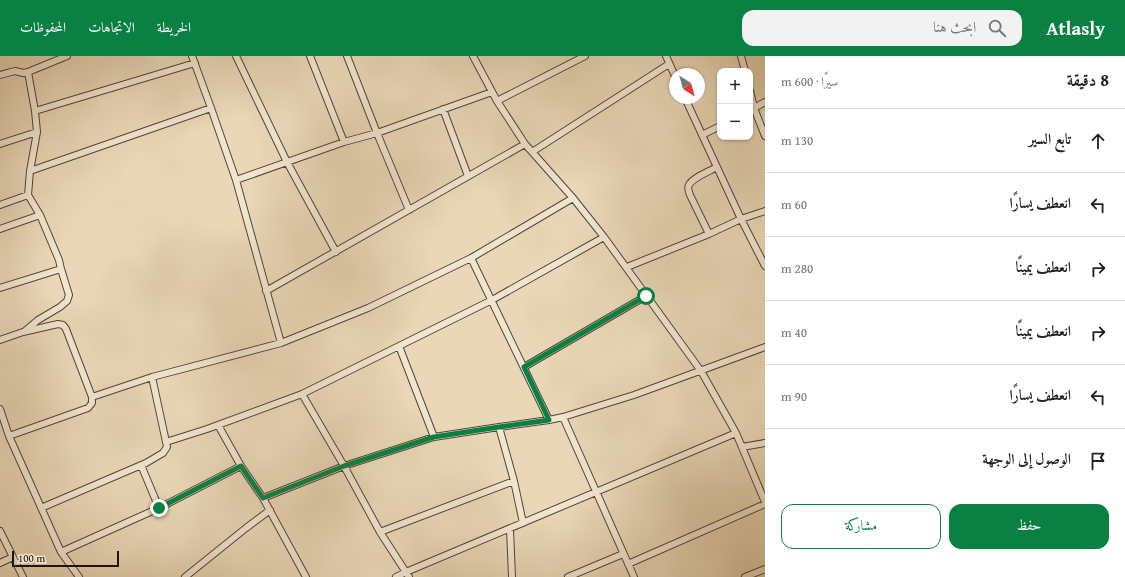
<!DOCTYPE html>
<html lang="ar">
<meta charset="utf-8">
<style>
:root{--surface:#fff;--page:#f2f2f2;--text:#222;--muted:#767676;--line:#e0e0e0;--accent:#0b8043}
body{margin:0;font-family:"Gentium Book Plus",Amiri,serif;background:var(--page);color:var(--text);direction:rtl}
.controls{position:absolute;right:12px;top:12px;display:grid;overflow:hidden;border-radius:8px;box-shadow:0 1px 3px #0004}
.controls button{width:36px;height:36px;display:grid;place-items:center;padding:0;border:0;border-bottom:1px solid var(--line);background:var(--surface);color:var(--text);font:20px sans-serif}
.compass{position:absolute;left:669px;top:12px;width:36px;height:36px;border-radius:50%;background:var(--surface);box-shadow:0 1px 3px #0004;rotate:143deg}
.scale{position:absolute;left:12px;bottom:10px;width:107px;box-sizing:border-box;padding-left:4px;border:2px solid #211308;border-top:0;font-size:11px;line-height:14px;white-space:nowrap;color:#211308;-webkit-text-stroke:3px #f1e5d0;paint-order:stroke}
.stop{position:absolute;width:12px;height:12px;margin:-9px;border:3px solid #0b8043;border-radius:50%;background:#fff}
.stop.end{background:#0b8043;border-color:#fff;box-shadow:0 1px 4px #0008}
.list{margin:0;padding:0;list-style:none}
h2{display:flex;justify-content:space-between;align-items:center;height:52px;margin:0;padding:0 16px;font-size:17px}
h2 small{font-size:13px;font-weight:400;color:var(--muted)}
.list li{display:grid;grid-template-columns:26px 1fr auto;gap:12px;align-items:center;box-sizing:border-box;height:64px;padding:0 16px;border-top:1px solid var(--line)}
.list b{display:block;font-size:15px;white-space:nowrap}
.list em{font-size:13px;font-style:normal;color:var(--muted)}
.actions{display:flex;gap:8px;padding:12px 16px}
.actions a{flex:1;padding:9px 0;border:1px solid var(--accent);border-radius:12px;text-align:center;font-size:14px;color:var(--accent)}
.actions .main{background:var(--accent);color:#fff}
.icon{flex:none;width:22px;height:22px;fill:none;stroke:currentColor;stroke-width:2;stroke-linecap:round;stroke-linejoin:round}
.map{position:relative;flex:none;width:765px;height:521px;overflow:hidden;direction:ltr}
header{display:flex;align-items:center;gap:24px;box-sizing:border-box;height:56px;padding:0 20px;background:var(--accent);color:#fff}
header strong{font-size:19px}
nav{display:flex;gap:22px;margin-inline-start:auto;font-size:14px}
.search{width:280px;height:36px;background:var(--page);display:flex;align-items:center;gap:10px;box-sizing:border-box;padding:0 14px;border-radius:12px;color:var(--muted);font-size:15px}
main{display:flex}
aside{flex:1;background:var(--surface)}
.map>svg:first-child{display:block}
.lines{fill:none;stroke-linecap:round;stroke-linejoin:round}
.minor-casing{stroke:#534434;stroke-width:8}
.minor{stroke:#f1e5d0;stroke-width:6}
.route{stroke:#0b8043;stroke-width:5}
</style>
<header>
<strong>Atlasly</strong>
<div class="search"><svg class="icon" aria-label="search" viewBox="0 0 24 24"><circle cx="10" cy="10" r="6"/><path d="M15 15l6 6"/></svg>ابحث هنا</div>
<nav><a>الخريطة</a><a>الاتجاهات</a><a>المحفوظات</a></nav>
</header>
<main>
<aside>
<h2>8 دقيقة<small>سيرًا · 600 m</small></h2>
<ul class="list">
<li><svg class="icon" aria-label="ahead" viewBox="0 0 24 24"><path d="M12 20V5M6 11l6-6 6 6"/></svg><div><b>تابع السير</b></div><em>130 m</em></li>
<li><svg class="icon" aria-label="left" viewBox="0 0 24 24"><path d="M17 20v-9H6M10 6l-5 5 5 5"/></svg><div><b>انعطف يسارًا</b></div><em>60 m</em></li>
<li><svg class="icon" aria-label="right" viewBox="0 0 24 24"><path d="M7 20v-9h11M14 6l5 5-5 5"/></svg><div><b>انعطف يمينًا</b></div><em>280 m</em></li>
<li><svg class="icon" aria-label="right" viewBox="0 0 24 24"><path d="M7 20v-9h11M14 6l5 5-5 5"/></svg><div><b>انعطف يمينًا</b></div><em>40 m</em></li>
<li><svg class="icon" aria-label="left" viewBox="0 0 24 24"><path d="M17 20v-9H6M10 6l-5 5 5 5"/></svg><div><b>انعطف يسارًا</b></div><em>90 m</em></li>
<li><svg class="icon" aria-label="arrive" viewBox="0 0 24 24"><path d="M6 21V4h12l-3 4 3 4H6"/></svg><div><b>الوصول إلى الوجهة</b></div></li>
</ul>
<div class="actions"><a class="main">حفظ</a><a>مشاركة</a></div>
</aside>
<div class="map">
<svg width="765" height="521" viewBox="0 0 765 521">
<rect width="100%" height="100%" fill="#e9d7b7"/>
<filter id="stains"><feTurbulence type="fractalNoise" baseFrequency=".005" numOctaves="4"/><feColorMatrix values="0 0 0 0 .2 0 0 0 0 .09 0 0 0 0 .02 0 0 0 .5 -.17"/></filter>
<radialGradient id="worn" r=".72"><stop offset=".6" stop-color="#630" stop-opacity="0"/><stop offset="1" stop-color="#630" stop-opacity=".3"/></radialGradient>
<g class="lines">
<defs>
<path id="minor" d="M192,0L211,52L236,124L281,287
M236,0L287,106L336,196
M310,0L344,86
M347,0L377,77L409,154
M473,0L497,45L525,88L573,142L604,181L701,315L736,377L765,446
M666,0L675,20
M741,0L745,15
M0,19L15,15L23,17L28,16
M750,35L754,52L765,80
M685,42L741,163L765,210
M497,45L585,0
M443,53L468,120
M750,54L765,46
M35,55L195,7
M702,79L720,70
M0,88L37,76
M532,96L669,8
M30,115L211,52
M236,124L344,86L377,77L492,36
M0,149L28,139
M0,173L40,159
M709,178L690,139C689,136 687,132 689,129C692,122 710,115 717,111
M471,202L549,364
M627,211L709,178L741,163L765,155
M0,232L61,213L59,204L40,159L28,139L30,115L37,76L35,55L28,16L67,0
M266,235L525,88
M25,275L38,264L60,251L67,245L69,239L61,213
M0,284L23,276L58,268L63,269L66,273L92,341L152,321L281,287L368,252L471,202L573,142
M399,290L434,381
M524,311L646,240
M152,321L166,386
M302,338L344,410L380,476L409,521
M0,353L9,380L61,496L79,521
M563,361L634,521
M218,369L241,410L263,442L306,521
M499,371L514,425L523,467
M9,380L88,352L92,347V341
M742,391L765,387
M141,409L159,452
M263,442L344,410L434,381L499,371L549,364L563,361L634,339L765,291
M41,452L146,407L163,397L167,391L166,386L207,373L302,338L492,244L604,181
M510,473L512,521
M0,475L23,521
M380,476L514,425
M61,496L159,452L241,410
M0,507L13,501
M628,508L765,448
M185,521L246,472L270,454
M396,521L406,516L736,377
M568,521L623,498
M745,521L765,513"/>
</defs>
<use href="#minor" class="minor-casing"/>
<use href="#minor" class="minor"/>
</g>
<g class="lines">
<path class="route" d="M159,452L241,410L263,442L344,410L434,381L499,371L549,364L524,311L646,240"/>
</g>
<rect width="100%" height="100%" filter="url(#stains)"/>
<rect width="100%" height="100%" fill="url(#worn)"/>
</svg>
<div class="controls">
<button>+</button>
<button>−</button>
</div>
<svg class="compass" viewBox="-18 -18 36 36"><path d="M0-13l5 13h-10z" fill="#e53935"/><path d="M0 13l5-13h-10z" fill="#767676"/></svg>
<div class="scale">100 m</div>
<div class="stop" style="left:646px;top:240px"></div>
<div class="stop end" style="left:159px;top:452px"></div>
</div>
</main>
